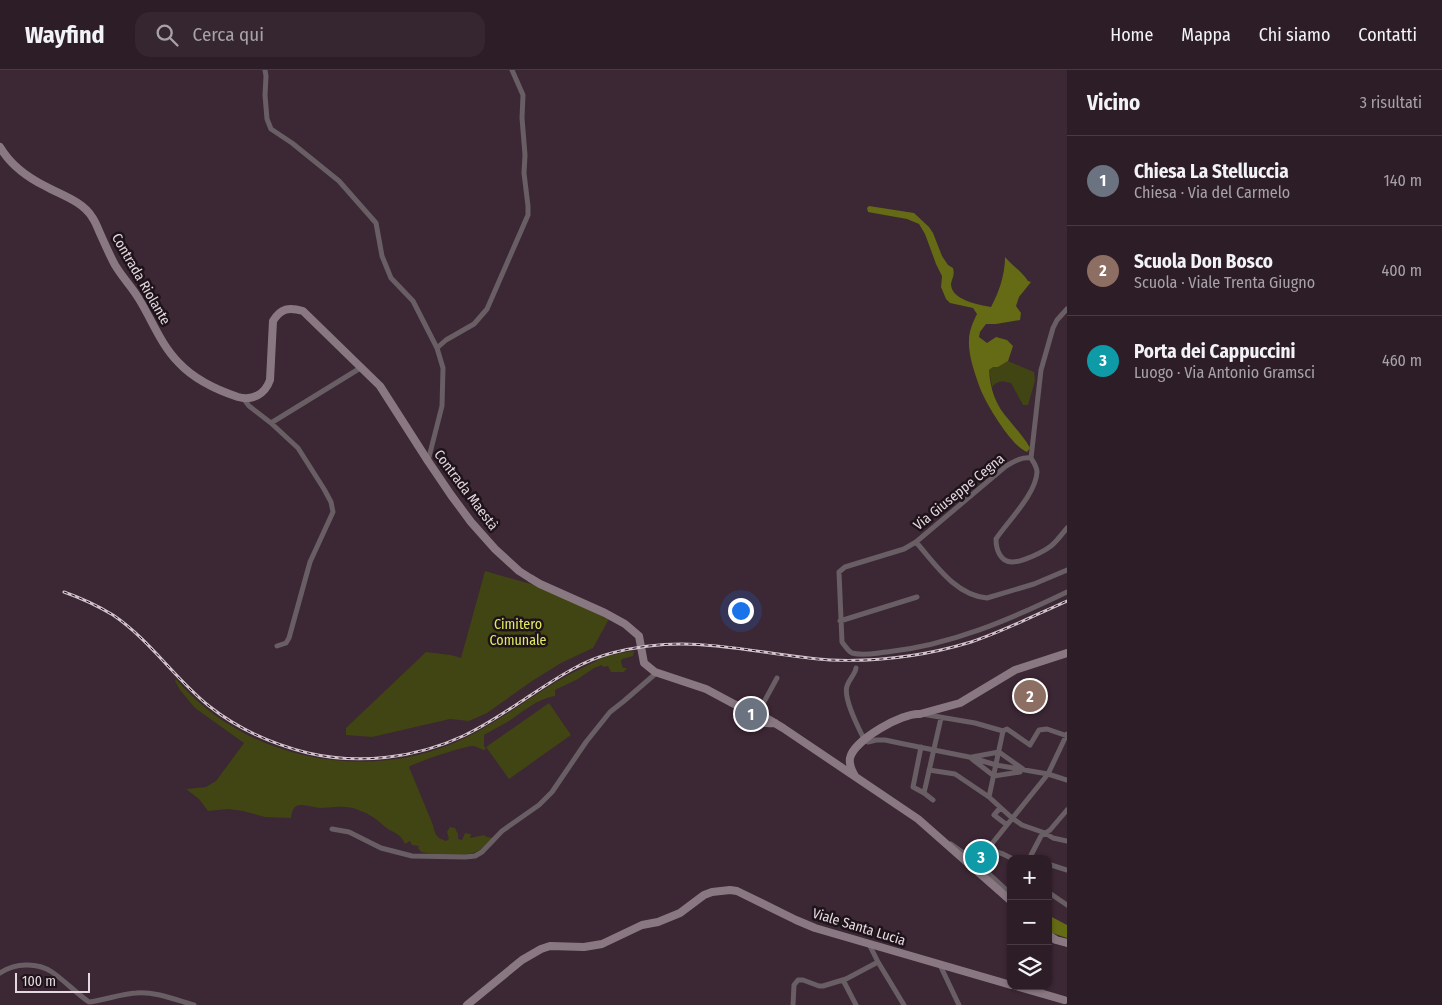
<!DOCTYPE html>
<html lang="it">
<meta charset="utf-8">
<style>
:root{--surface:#2d1d27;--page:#35262f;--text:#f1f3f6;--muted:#a7a2a7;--line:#483b44;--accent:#b9c046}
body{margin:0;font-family:"Fira Sans Condensed",sans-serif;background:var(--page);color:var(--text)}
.controls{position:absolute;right:15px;bottom:15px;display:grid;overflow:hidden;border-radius:10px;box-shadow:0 1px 4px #0004}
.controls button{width:45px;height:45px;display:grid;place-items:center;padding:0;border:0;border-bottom:1px solid var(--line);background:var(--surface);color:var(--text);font:25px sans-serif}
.scale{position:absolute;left:15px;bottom:12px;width:75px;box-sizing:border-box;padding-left:5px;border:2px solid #e6d8e0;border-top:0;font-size:14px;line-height:18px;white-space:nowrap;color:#e6d8e0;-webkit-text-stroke:4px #1d1319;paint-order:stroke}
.you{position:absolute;left:740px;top:540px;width:18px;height:18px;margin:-12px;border:4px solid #fff;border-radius:50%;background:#1a73e8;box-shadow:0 0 0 8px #1a73e833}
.badge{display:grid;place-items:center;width:32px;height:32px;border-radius:50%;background:var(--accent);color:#fff;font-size:16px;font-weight:700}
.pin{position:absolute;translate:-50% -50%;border:2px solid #fff;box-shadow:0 1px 5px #0006}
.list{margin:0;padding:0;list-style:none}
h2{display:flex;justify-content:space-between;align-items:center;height:65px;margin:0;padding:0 20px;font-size:21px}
h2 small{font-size:16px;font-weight:400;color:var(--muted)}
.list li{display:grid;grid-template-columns:32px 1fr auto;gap:15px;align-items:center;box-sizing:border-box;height:90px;padding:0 20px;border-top:1px solid var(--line)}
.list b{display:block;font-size:19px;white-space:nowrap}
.list p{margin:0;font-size:16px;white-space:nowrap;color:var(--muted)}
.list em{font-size:16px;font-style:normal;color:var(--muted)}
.icon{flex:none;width:28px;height:28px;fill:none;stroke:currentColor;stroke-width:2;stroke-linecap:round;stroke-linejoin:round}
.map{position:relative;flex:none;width:1067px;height:935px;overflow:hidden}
header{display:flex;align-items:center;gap:30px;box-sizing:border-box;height:70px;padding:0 25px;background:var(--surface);border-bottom:1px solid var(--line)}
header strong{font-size:24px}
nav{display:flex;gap:28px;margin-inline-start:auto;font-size:18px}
.search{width:350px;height:45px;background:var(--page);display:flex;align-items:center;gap:12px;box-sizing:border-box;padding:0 18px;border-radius:15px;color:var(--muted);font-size:19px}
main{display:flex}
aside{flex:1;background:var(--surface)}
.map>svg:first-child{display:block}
.green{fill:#414413}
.forest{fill:#656a14}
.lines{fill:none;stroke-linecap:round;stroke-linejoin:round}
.street{stroke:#685e64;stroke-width:5}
.secondary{stroke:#897882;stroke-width:8}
.rail-casing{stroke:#d1c2cb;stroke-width:3}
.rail{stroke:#1d1319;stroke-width:1;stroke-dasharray:4;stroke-linecap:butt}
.labels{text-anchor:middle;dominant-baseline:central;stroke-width:5;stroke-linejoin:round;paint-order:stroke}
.street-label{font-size:14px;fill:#e6d8e0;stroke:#1d1319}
.park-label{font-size:14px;fill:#e2eb62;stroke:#1d1319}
</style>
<header>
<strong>Wayfind</strong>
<div class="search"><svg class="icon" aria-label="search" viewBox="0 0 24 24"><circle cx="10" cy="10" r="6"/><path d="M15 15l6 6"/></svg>Cerca qui</div>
<nav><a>Home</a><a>Mappa</a><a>Chi siamo</a><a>Contatti</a></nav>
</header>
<main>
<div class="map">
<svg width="1067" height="935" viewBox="0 0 1067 935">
<rect width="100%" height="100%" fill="#3c2734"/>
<path class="green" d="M1008,291L1034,302L1035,311L1028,335H1023L1011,313C1003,311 998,310 992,317L989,300L993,297H998Z
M485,501L541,517L609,549L593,578L561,593L532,611L487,643L469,651L450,649L372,667L346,665V658L426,582L451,585L461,588Z
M634,581L633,586L622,589L621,592L623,598H627L624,602H611L608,596L603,597L602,595L594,598L578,609L555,620V626C537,629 524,641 509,651C501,656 492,660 484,665V676L486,679L484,680C480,679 476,676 473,676C467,675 414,693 409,697L433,755C435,765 437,768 446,771L449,769L447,762L450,757L455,758L458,764V769L462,770L465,763L471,764L470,768L484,765L487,767L493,768C489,773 484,779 478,781C464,788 437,785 421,782L418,778L419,776L412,775L410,771L405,774C400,764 397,764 388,759C383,756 378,750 373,747C365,742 353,737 344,737C336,736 328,738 320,738C306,737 293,728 291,748L265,747L243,741L228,739L208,741L199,729L186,719L206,717L216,711L244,673L195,638L180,620L175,611L176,609C245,691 372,715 467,667C508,647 543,616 584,597C593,593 602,587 612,585C619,583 627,582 634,581Z
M549,633L571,665L509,709L486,677Z"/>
<path class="forest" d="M869,136L914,143L929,157L933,163L942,186L948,195L953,198C955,206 952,208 951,214C951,230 979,235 991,237C999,222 1005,205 1005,187C1013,196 1022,202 1028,211L1031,212L1019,227L1016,236L1021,243L1020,250L996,254H986L980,262L979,267L987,273L996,267L1007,270L1013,276L1008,291L998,297H993L989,300C990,319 996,336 1009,350C1016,359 1024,367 1030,378L1027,382C1012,377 986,334 980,318C975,304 968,285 969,270C969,261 973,252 977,244L973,238L950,233L946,229L941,217L942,206L936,194L925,164L919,154L907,149L868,142L867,138Z
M1048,845L1067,855V868L1052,863L1048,860Z"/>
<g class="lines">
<path class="street" d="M265,0L266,6L265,25L267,49L271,59L292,73L339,111L376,153L382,186L391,208L413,231L437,278L443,298L442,336L428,391
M437,278L446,270L474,254L487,239L528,145V136L524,103L525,85L522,48L523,25L512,0
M243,328L249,336L271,353L298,378L324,419L331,432L333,442L310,492L289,568L286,573L277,576
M271,353L362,297
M1031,388L1041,300L1053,258L1057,250L1067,239
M1067,458C1062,464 1057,471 1051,476C1043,482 1023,492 1012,492C1000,492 996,479 996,469C1008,451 1036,424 1037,402C1037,397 1034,393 1031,388C1021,387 1015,391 1006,396L916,472L904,479L845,497L839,502L842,572C845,576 848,581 852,583C863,586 876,583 887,582C951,575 1009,550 1067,522
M916,472C935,494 955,525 987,528L1034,514L1067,500
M840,551L917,527
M856,598C855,605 849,609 847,616C843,628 858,657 864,669
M758,643L777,608
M922,644L975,653L1003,661L1007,659L1030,675L1039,660L1047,659L1067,666
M863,670L868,672L876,670H885L904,674L969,687L996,695L1048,704L1067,710
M921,677L913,717L924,723L933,730
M972,687L999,682L1023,699
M972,689L994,706L1020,702
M929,700L955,704L989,727L1012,748L1022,755L1045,763L1053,768L1067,771
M924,723L941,648
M989,727L1003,661
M1000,738L994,745L1007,755
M332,759L349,762L381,778L412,786L465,787L475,786L482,782L502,761L539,735L552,722L586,672L610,642L624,631L654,605L655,602
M951,774L976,792L1011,824
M987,779L1003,784L1013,789
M982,786L1048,704L1067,664
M1029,789L1041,766L1050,760L1067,740
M1048,794L1067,800
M1048,822L1067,835
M878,892L904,935
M940,895L959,935
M0,903C15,893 37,892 52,902C65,911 76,923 89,932C105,930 120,924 136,923C155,921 176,930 194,935
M843,910L856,935
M793,935L794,915L798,910H803L819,916H823L846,909L878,892L869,874"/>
<path class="secondary" d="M0,77C10,94 27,107 45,116C61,125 82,131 92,147C95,151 97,156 99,161C104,172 109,184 115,195C122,207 132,217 139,229C152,250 161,275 179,293C194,309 217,320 238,327C253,331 265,324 270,310L273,251C281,238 289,237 303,241L380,316L428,391L451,425L471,452L495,479L519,501L530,508L540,514L605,543L625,554L639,566L644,593L655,602L706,619L734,634L758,643L783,658L918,749L1011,831
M738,637C752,651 754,654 775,653
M855,706C852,701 849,694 850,688C854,670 903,642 920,644L960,633L1015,600L1067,583
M1048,865L1056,870L1067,873
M1016,916L1064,930
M467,935L522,890L541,879L550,876L584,877L602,874L642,855L658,852L680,843L704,825L712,822L730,820L737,821L796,850L815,858L1011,915"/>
<defs>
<path id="rail" d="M64,522C81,528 98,536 113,545C150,570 175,609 209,636C238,659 272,674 308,683C359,695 416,688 463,666C485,656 505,642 525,629C551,612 580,591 612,583C635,577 658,574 682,574C731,574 781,587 830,590C878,592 925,586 971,572C1004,561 1035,545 1067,531"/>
</defs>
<use href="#rail" class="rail-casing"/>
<use href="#rail" class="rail"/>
</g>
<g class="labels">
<g class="street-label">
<text transform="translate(141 209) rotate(60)">Contrada Riolante</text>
<text transform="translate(466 420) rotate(53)">Contrada Maestà</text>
<text transform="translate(959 422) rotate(-39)">Via Giuseppe Cegna</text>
<text transform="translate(859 857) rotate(17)">Viale Santa Lucia</text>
</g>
<g class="park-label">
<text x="518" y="554">Cimitero<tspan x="518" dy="16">Comunale</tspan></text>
</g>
</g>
</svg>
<div class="controls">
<button>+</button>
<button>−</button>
<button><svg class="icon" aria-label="layers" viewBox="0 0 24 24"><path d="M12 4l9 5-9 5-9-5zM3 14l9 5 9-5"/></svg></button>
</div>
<div class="scale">100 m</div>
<div class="you"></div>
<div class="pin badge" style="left:751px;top:644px;background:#6b7280">1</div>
<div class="pin badge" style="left:1030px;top:626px;background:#8d6e63">2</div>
<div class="pin badge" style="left:981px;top:787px;background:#0f9aa8">3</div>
</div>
<aside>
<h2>Vicino<small>3 risultati</small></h2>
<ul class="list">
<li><span class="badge" style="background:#6b7280">1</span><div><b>Chiesa La Stelluccia</b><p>Chiesa · Via del Carmelo</p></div><em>140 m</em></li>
<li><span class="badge" style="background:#8d6e63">2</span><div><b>Scuola Don Bosco</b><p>Scuola · Viale Trenta Giugno</p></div><em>400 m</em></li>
<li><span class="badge" style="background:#0f9aa8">3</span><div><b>Porta dei Cappuccini</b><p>Luogo · Via Antonio Gramsci</p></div><em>460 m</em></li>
</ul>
</aside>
</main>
